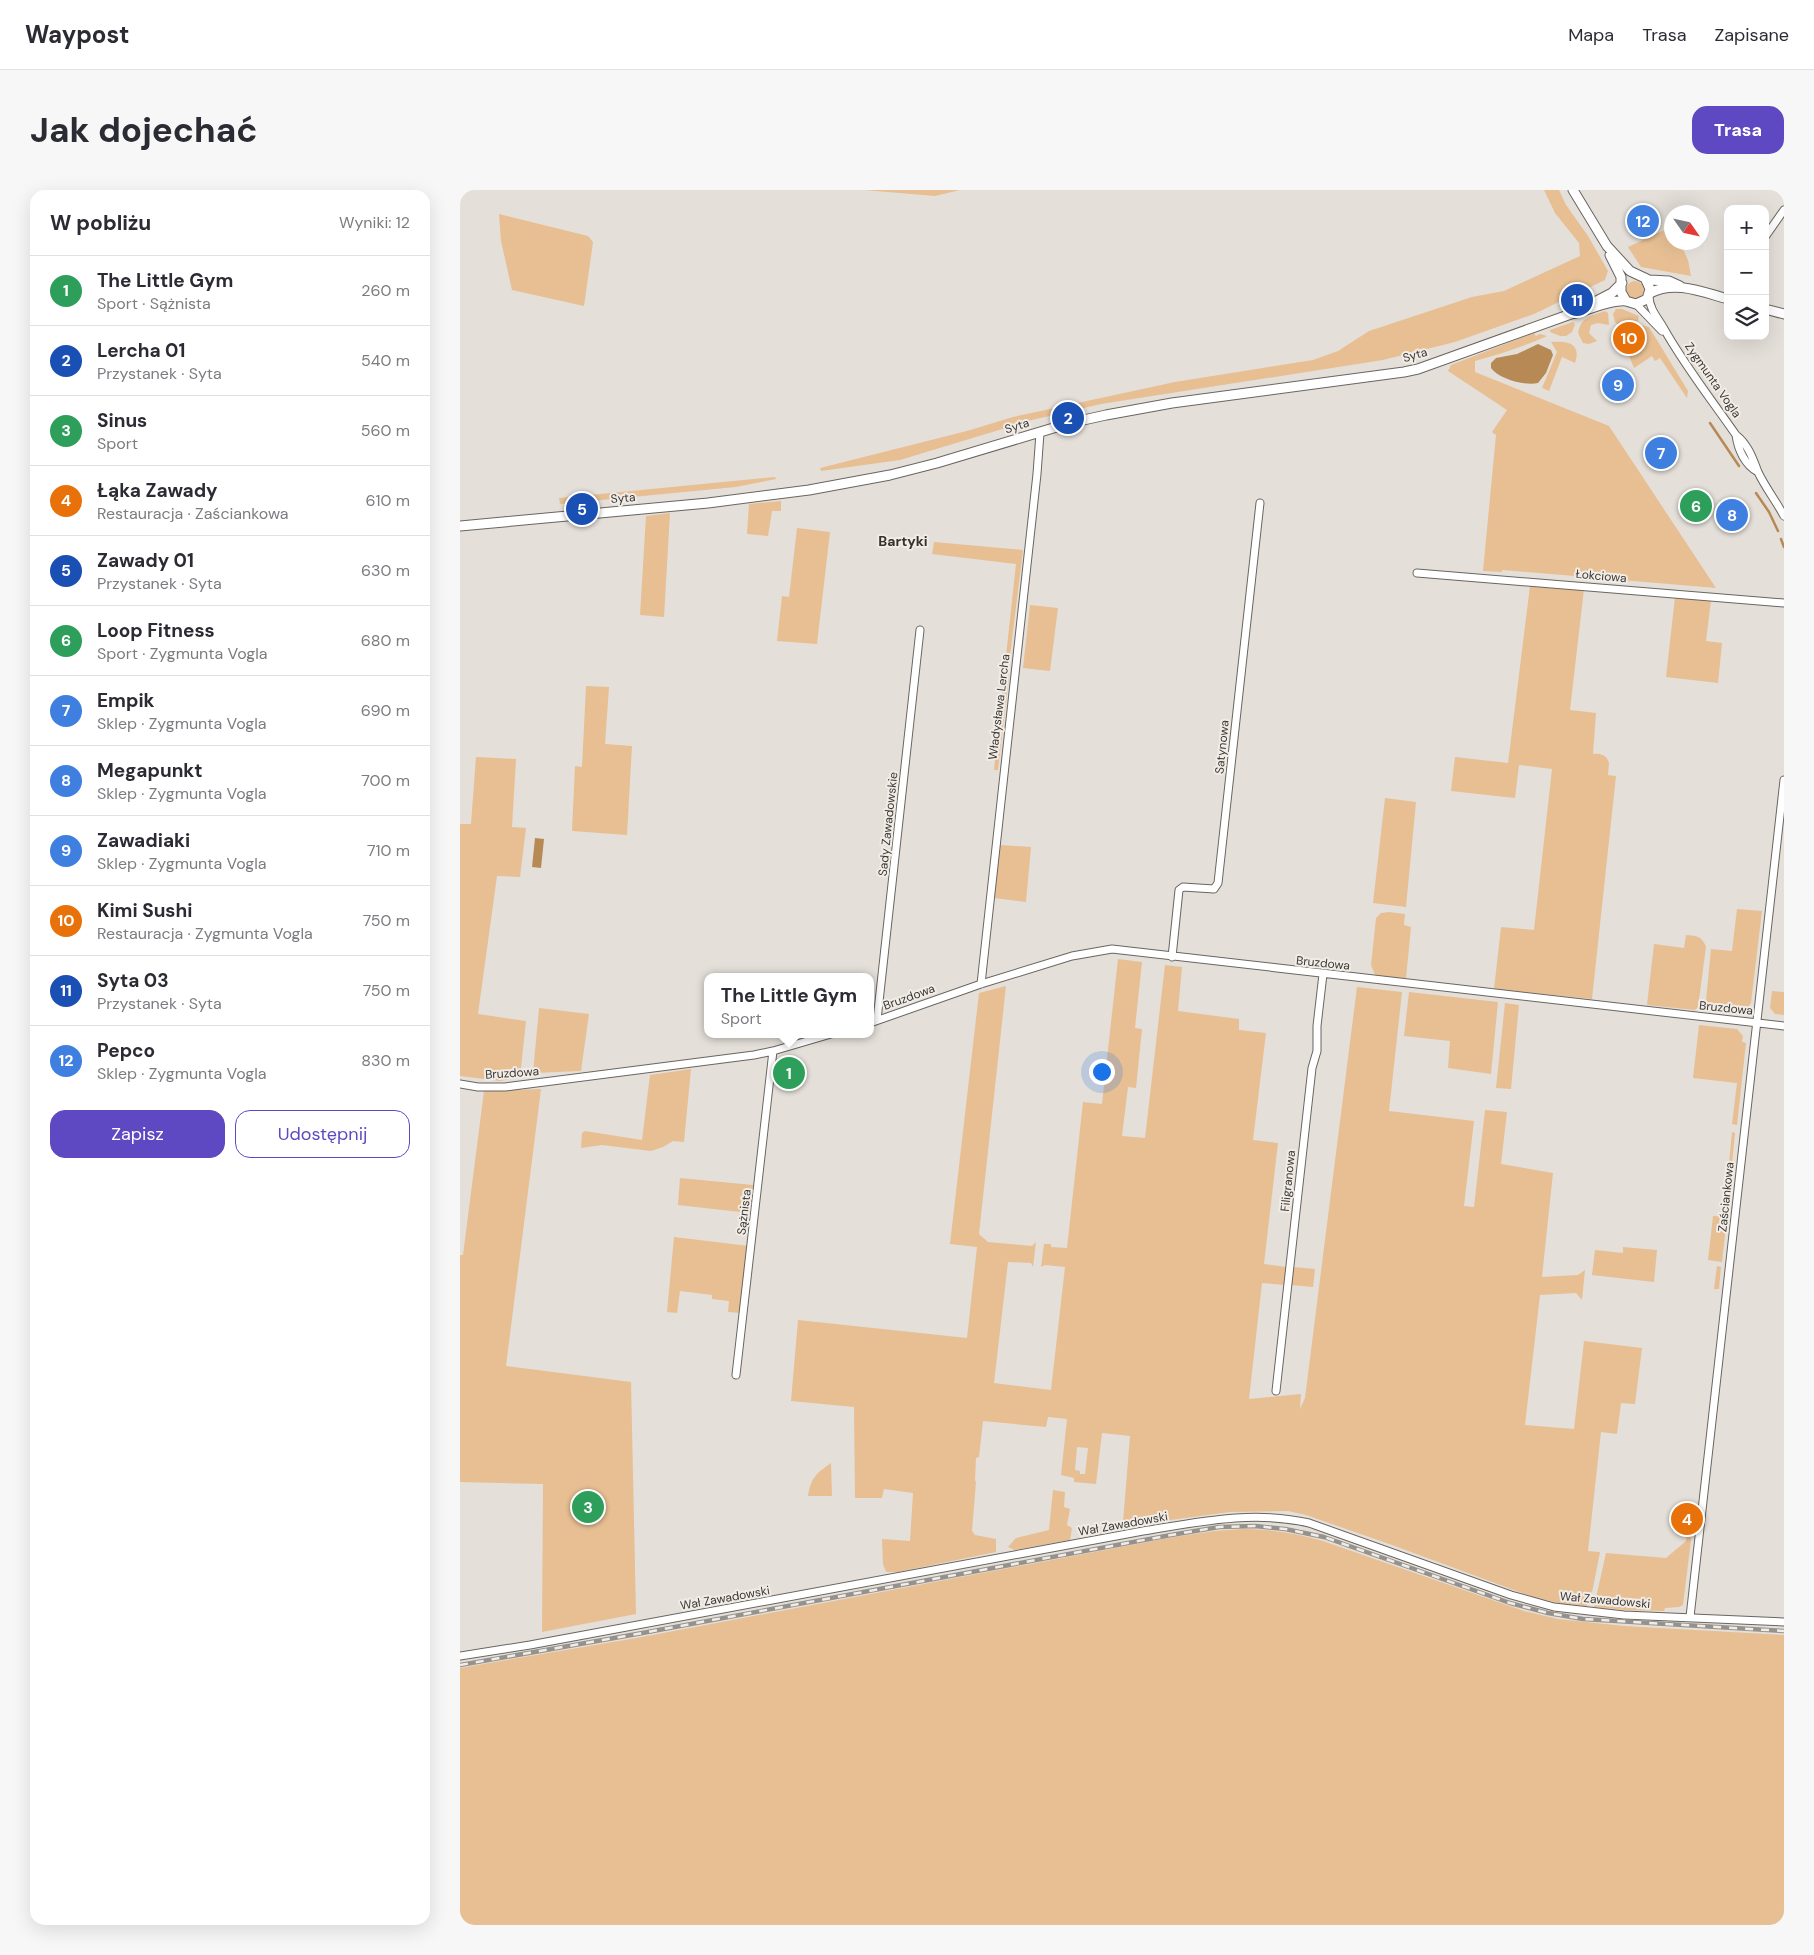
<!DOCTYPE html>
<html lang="pl">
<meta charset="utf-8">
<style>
:root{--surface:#fff;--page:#f7f7f7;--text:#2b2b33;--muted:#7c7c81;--line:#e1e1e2;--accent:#5f49c2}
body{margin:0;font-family:"DM Sans",sans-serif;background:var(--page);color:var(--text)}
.controls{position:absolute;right:15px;top:15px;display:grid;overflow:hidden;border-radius:10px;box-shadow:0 5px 20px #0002}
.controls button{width:45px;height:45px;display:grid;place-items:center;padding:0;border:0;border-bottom:1px solid var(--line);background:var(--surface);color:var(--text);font:25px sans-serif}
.compass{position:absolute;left:1204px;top:15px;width:45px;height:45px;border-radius:50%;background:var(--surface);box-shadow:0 5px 20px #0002;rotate:124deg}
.you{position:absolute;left:641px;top:881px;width:18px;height:18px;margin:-12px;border:4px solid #fff;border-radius:50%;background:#1a73e8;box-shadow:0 0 0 8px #1a73e833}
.badge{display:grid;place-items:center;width:32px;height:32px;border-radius:50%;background:var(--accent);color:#fff;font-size:16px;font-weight:700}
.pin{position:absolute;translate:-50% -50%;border:2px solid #fff;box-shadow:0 1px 5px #0006}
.popup{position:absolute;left:244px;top:783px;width:170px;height:65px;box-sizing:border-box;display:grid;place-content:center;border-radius:10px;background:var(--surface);filter:drop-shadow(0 1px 4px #0005);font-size:16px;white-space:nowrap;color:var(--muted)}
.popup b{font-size:19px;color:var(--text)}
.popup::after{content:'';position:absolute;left:50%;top:100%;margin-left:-10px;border:10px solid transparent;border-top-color:var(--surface)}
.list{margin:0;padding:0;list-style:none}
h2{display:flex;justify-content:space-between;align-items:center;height:65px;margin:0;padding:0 20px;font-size:21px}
h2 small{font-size:16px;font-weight:400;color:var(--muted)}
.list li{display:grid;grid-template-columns:32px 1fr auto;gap:15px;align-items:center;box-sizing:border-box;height:70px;padding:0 20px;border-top:1px solid var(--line)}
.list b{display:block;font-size:19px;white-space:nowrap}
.list p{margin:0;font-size:16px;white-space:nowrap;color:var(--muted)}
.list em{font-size:16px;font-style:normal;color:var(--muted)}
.actions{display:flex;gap:10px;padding:15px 20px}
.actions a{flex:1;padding:11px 0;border:1px solid var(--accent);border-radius:15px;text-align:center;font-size:18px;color:var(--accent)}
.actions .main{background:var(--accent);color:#fff}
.icon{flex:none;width:28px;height:28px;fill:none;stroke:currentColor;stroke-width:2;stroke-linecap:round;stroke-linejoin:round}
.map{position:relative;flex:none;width:1324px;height:1735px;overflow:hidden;border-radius:15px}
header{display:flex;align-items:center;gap:30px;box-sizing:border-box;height:70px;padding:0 25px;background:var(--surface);border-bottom:1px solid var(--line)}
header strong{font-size:24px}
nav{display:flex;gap:28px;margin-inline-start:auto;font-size:18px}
.intro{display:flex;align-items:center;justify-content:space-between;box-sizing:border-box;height:120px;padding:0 30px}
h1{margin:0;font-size:35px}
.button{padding:12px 22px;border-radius:15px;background:var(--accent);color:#fff;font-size:18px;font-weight:700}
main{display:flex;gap:30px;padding:0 30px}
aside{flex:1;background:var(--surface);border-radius:15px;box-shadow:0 5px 20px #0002}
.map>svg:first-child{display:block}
.green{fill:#e7bf93;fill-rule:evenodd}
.water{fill:#b78a55}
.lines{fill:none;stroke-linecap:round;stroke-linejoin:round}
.stream{stroke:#b78a55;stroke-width:2.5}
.minor-casing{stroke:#696560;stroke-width:9}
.tertiary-casing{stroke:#696560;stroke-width:11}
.minor{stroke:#fff;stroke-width:7}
.tertiary{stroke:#fff;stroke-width:9}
.rail-casing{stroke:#95928e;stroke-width:4.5}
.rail{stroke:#f2ece6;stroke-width:2.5;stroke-dasharray:8;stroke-linecap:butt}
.labels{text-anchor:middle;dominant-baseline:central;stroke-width:4;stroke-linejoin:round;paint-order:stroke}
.street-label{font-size:12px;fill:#3a3836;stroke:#f2ece6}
.neighbourhood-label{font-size:14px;font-weight:bold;fill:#36322d;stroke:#f2ece6}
</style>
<header>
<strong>Waypost</strong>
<nav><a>Mapa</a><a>Trasa</a><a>Zapisane</a></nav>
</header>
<div class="intro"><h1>Jak dojechać</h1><a class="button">Trasa</a></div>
<main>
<aside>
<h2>W pobliżu<small>Wyniki: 12</small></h2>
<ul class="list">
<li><span class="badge" style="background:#2e9e5b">1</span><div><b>The Little Gym</b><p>Sport · Sążnista</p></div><em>260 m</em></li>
<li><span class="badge" style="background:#1a4fb4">2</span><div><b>Lercha 01</b><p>Przystanek · Syta</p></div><em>540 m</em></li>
<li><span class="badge" style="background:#2e9e5b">3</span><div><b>Sinus</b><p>Sport</p></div><em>560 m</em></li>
<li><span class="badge" style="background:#e8710a">4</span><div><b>Łąka Zawady</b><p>Restauracja · Zaściankowa</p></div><em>610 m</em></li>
<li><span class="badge" style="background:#1a4fb4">5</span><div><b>Zawady 01</b><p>Przystanek · Syta</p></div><em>630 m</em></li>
<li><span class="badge" style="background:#2e9e5b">6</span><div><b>Loop Fitness</b><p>Sport · Zygmunta Vogla</p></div><em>680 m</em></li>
<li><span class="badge" style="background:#3f7fe0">7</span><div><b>Empik</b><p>Sklep · Zygmunta Vogla</p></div><em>690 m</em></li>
<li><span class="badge" style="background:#3f7fe0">8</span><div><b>Megapunkt</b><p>Sklep · Zygmunta Vogla</p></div><em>700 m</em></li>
<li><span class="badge" style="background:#3f7fe0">9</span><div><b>Zawadiaki</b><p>Sklep · Zygmunta Vogla</p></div><em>710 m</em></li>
<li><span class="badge" style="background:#e8710a">10</span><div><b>Kimi Sushi</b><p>Restauracja · Zygmunta Vogla</p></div><em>750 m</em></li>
<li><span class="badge" style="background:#1a4fb4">11</span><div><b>Syta 03</b><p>Przystanek · Syta</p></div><em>750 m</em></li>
<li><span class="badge" style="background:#3f7fe0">12</span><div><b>Pepco</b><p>Sklep · Zygmunta Vogla</p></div><em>830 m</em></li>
</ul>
<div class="actions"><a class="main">Zapisz</a><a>Udostępnij</a></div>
</aside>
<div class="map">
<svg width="1324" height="1735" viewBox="0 0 1324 1735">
<rect width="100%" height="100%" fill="#e4dfd9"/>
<path class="green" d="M404,0H500L475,6Z
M1084,0H1099L1106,15L1128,46L1148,81L1145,90L1074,124L995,152L923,170L641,214L572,230L440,270L361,281L360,278L507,241L553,227L715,192L853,170L878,161L909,141L1012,107L1044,101L1120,66L1119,53L1095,23Z
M39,24L128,46L133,52L124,116L52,100L41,51Z
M1211,37L1212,52L1220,53L1228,70L1231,86L1181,77L1168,57Z
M1166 100a9 9 0 1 1 18 0a9 9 0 1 1-18 0Z
M1156,119H1162L1179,126L1178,131L1169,137H1160L1155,132L1153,124Z
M1145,121L1148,123L1149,135L1138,133L1131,135L1129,143L1137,151L1129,154L1123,153L1118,143C1121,127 1131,126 1145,121Z
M1113,132L1115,134L1112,142L1106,146H1100L1090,142V140Z
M1181,135L1189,137L1228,201L1227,208L1200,168L1195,171L1192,166L1174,178L1168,163H1175L1181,158L1178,149L1171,144Z
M1074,143L1076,146L1080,144L1087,146C1063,157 1040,164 1015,171V182L1149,236L1256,398L1042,380V382L1023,381L1036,245L1032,242L1047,220L988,181L991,175Z
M1091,152C1106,151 1122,152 1115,173L1102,167L1089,201L1082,198L1097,162Z
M315,287L316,289L276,297L100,314L99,308Z
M321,311V321H312L308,346L287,344L289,314Z
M210,323L204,427L180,425L186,326Z
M337,338L370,342L357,454L317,451L322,406L329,407Z
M474,352L563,360L549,474L545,475L556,374L472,364Z
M1070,396L1124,399L1110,520L1136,523L1133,564C1140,563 1147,565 1149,573L1148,585L1156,586L1132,809L1034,799L1041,737L1074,740L1092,579L1059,575L1055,608L991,601L995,567L1048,573Z
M1215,407L1251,410L1246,451L1262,453L1258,493L1206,487Z
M570,415L598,418L590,481L563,478Z
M544,484L549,486L538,580H534Z
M126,496L149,497L145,554L172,556L167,645L112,641L115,576L122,577Z
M16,567L56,569L52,637L66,638L60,687L37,686L18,824L66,831L60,887L40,891L0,886V634H11Z
M925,608L956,612L946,717L913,713Z
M540,655L571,657L566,712L534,708Z
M1277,719L1302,721L1291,813L1282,825L1245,821L1251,759L1272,761Z
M929,722L945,724L944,735L951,737L946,788L916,787L911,775L916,728L921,723Z
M1226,745C1237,746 1242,746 1246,757L1238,817L1235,820L1187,815L1194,754L1224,758Z
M658,769L682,772L675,838L682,839L676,898L668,897L662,946L685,948L705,775L722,777L718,821L779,829V840L806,843L793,950L818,953L804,1074L826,1077L825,1095L802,1093L789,1209L841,1204L840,1219L845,1208L897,797L942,802L929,921L1014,931L1004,1016L1014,1017L1025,920L1047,922L1041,974L1093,983L1082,1087L1118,1085L1125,1080L1122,1110L1116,1103L1080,1105L1065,1235L1114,1239L1124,1151L1182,1158L1175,1214L1161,1213L1157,1244L1141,1242L1128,1361L1140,1362L1133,1398L1127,1416L1103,1414L1073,1407L932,1355L846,1325L828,1321L770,1322L703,1331L663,1332L670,1246L642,1243L636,1294L614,1292V1288L601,1285L607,1229L588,1227L586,1237L523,1231L519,1267L516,1268L515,1290L516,1292L512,1341L515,1345L536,1349V1362L438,1382H426L423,1374L422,1349L450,1351L453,1303L424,1299L422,1308H395L394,1217L331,1211L338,1130L507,1148L517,1057L490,1054L519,803L546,796L519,1044L528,1052L572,1056L576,1052L573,1077L571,1073L548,1072L534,1193L591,1200L605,1077L585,1075L581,1077L584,1054H591V1057L607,1058L623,912L642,914ZM617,1257L628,1258L625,1284H620V1281L615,1280Z
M1312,801L1324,802V825L1315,824L1310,818Z
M949,802L1038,812L1031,884L988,878L990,851L944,846Z
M1045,813L1059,815L1051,899L1036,898Z
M79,818L129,824L121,881L73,883Z
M1239,835L1277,839L1283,846L1282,852L1286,853L1277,935L1272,934L1277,893L1233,888Z
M231,879L224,952L213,951L203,957L191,961L142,955L121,958L122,943L125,941L182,950L190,885Z
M81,899L46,1176L171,1192L176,1424L82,1442L83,1294L0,1292V1065H3L24,901Z
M1272,942L1275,943L1271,984L1268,983Z
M220,988L293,995L289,1023L218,1015Z
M1253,1026L1267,1027L1262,1072L1248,1070Z
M214,1047L289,1056L281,1123L268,1122L269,1111L252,1109V1105L220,1101L217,1123L207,1122Z
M1163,1057L1197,1060L1194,1092L1132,1085L1135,1060L1163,1063Z
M1257,1076L1261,1077L1259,1099H1254Z
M833,1077L855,1079L853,1097L831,1095Z
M371,1273L372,1306H348C351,1287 357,1283 371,1273Z
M593,1300L605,1302L604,1317L610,1319L607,1335L612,1338L610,1350L555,1360L548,1357L556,1348L589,1340Z
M782,1339C810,1339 836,1343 863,1351L1064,1421L1098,1429L1164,1436L1324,1445V1735H0V1478L182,1447L714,1347L755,1341Z
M1227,1342H1232L1223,1415L1219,1417L1205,1418L1204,1421L1165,1420L1134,1417L1146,1363L1206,1368L1226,1351Z"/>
<path class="water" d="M1078,154L1091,160L1093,165L1086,183L1078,193C1065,196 1039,189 1031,178V173L1036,168L1057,164Z
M75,648L84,649L81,678L72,677Z"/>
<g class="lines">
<path class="stream" d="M1250,233L1279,276
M1296,303L1309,322L1318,341
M1321,349L1324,357"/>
<defs>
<path id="minor" d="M1305,47L1324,20
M1189,106C1189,118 1197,127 1203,137C1224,175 1251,209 1276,245C1288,254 1293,269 1298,282C1305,297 1316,311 1324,326
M1176,114L1202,141
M1276,245C1278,260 1285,275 1298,282
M957,383L1324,413
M712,767L719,700L723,697L754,699L758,693L800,313
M521,794L577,284L580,243
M417,830L460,440
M410,833L521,794L612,766L652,759L1324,836
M0,894L18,897H45L294,865L313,861L371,844
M276,1185L313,861
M816,1201L852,878L857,861V836L863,784
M1230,1427L1324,590
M0,1466L70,1455L683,1341C739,1332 793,1320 849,1333L1051,1405L1094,1417L1164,1425L1324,1432"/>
<path id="tertiary" d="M1113,0L1147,56L1170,81L1189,90L1209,91L1220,96
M1150,65L1161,87V102L1166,111L1176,114L1187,109L1190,99L1185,88
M1190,103C1215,90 1242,102 1268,109
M1127,116L1152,103L1162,93
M1305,119L1324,124
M0,336L248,313L349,300L430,285L477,273L610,233L646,225L712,213L944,182L958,179L1111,124C1127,121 1151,109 1166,111"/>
</defs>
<use href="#minor" class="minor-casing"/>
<use href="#tertiary" class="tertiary-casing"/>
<use href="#minor" class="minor"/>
<use href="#tertiary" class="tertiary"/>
<defs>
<path id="rail" d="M0,1475L177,1444L711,1345L759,1337L795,1336L825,1339L864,1347L1050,1413L1088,1423L1123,1429L1324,1441"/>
</defs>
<use href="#rail" class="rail-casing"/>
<use href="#rail" class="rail"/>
</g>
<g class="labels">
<g class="street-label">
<text transform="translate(955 165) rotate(-16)">Syta</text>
<text transform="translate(1253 190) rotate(55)">Zygmunta Vogla</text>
<text transform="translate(557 236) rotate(-17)">Syta</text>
<text transform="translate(163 308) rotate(-5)">Syta</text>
<text transform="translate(1141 386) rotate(5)">Łokciowa</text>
<text transform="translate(539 517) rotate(-83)">Władysława Lercha</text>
<text transform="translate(762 557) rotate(-84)">Satynowa</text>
<text transform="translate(428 634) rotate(-84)">Sady Zawadowskie</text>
<text transform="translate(863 773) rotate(6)">Bruzdowa</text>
<text transform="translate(449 807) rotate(-20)">Bruzdowa</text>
<text transform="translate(1266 818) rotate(6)">Bruzdowa</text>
<text transform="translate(52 883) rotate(-4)">Bruzdowa</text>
<text transform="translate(828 991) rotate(-84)">Filigranowa</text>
<text transform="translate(1266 1007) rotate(-84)">Zaściankowa</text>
<text transform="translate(284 1022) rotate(-83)">Sążnista</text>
<text transform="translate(663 1334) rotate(-10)">Wał Zawadowski</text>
<text transform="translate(265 1408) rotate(-10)">Wał Zawadowski</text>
<text transform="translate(1145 1410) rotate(5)">Wał Zawadowski</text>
</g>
<g class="neighbourhood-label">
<text x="443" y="351">Bartyki</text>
</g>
</g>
</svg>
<div class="controls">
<button>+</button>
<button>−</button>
<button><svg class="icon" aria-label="layers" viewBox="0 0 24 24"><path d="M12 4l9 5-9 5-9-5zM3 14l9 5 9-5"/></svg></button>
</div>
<svg class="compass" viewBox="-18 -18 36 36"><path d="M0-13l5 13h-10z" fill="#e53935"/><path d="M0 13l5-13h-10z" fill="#7c7c81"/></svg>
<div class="you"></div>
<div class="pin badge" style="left:329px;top:883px;background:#2e9e5b">1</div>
<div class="popup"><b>The Little Gym</b>Sport</div>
<div class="pin badge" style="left:608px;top:228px;background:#1a4fb4">2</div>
<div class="pin badge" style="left:128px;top:1317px;background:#2e9e5b">3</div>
<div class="pin badge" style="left:1227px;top:1329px;background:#e8710a">4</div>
<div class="pin badge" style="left:122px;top:319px;background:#1a4fb4">5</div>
<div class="pin badge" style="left:1236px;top:316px;background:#2e9e5b">6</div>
<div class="pin badge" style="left:1201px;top:263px;background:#3f7fe0">7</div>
<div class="pin badge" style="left:1272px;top:325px;background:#3f7fe0">8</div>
<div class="pin badge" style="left:1158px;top:195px;background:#3f7fe0">9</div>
<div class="pin badge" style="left:1169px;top:148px;background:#e8710a">10</div>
<div class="pin badge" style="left:1117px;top:110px;background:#1a4fb4">11</div>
<div class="pin badge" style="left:1183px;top:31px;background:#3f7fe0">12</div>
</div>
</main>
